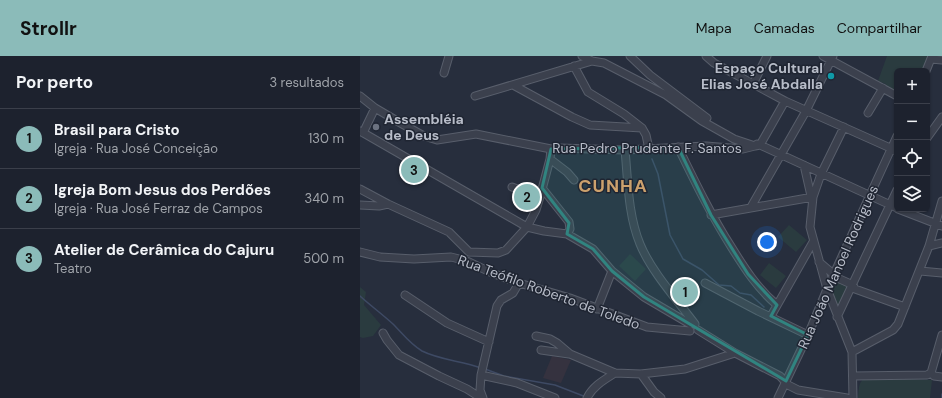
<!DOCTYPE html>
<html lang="pt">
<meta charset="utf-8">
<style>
:root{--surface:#1d222e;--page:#252a36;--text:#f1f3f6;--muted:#a0a4aa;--line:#3b3f4a;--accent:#8bbbb9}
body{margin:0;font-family:"DM Sans",sans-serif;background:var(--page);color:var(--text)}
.controls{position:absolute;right:12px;top:12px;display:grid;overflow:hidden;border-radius:6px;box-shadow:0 1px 3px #0004}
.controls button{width:36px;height:36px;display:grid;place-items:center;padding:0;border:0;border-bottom:1px solid var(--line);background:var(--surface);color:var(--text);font:20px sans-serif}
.you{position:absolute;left:407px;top:186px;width:14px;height:14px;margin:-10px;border:3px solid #fff;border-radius:50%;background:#1a73e8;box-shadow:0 0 0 6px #1a73e833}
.badge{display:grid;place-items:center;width:26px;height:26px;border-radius:50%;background:var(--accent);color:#111;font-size:13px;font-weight:700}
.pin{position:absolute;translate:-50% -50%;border:2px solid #fff;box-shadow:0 1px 4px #0006}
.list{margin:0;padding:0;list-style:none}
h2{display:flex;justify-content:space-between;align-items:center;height:52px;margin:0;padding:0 16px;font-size:17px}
h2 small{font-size:13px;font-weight:400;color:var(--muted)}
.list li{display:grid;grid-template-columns:26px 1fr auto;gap:12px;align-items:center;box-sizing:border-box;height:60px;padding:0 16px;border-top:1px solid var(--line)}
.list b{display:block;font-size:15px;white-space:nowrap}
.list p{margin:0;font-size:13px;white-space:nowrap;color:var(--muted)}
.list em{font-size:13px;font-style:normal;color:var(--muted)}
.icon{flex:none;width:22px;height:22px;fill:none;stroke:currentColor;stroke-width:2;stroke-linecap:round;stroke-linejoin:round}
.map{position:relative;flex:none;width:582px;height:342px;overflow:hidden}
header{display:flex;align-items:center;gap:24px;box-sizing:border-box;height:56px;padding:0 20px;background:var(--accent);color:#111}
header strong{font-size:19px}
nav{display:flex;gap:22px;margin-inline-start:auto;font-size:14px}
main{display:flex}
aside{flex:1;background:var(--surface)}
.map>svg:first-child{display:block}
.medical{fill:#35323f}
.green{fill:#2a3b3f}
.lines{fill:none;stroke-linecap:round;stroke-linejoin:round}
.stream{stroke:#3e4a64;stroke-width:1.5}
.minor-casing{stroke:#585e6b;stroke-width:9}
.minor{stroke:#3b404d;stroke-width:7}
.marked{fill:#318480;fill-opacity:0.2;stroke:#318480;stroke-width:3;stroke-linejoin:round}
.culture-dot{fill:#0f9aa8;stroke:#1f2532;stroke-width:1.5}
.worship-dot{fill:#6b7280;stroke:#1f2532;stroke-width:1.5}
.labels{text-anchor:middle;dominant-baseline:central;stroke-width:3;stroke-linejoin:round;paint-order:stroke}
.poi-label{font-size:14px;font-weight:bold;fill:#b7bcc8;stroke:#1f2532;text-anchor:end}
.street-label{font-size:14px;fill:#b7bcc8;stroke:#1f2532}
.district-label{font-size:18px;font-weight:bold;letter-spacing:1px;fill:#cca16d;stroke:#1f2532}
</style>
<header>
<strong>Strollr</strong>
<nav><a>Mapa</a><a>Camadas</a><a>Compartilhar</a></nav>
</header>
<main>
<aside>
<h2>Por perto<small>3 resultados</small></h2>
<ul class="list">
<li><span class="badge">1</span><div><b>Brasil para Cristo</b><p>Igreja · Rua José Conceição</p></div><em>130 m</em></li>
<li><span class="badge">2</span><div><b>Igreja Bom Jesus dos Perdões</b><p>Igreja · Rua José Ferraz de Campos</p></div><em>340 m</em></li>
<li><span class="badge">3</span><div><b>Atelier de Cerâmica do Cajuru</b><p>Teatro</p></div><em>500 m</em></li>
</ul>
</aside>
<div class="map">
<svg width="582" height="342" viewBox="0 0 582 342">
<rect width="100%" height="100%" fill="#272e3d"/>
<path class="medical" d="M192,300L211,304L201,327L183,322Z"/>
<path class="green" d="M527,0H570L564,15H537V37L526,30V28L518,25Z
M429,169L447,184L436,196L418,181Z
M270,198L286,213L275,225L259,210Z
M409,207L426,220L416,232L400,219Z
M476,225L489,230L477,253L470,233Z
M0,231L6,236L4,249L21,269L13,280L3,282L0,281Z
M508,321L572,324L570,342H498C499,332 498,324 508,321Z"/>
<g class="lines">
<path class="stream" d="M292,103L298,118L310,179L323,203L342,214L359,229L371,230L380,237L391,239L404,251
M0,240C11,250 22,258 33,268C43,278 50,288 62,295C80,304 102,305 121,312
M125,313L144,320L195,329L226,341
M582,342V338"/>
<defs>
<path id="minor" d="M222,0L232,5L244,7L306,39L342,65L374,83L395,90L400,89L537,152
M270,0L290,19L347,62
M346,0L354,7L425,45L537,95
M463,0L537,40
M571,3L582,4
M214,10L228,36L264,58L282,72L286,79L289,93
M566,15L572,0
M84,17L89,0
M393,28L407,0
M153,29L212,61L230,69L282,72
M0,40L15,52L44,69L64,80L77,84L116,78L191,93L199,92L265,94L346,90L383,93L395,90
M115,40L232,5
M508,57L523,32
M484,71L461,118L453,141L450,171L467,233L492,296L493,342
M0,75L167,171L184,175L207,178L233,193L252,215L284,241L330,268
M3,77L15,52
M567,82L582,61
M397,88L400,89L425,45
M318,91C335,126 351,159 372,192C385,213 398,233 417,249
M265,94C268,125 268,159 280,188C291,215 317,244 335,268
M190,103L207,116L214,124
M444,109L451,140
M152,131L180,141
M182,132L209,166L210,173L207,178
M0,133L28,148L89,176L109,196
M0,149L19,150L28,148
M391,151L446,55L473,0
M538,153L582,170
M351,159L453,141
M569,190L582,187
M0,196L20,201L54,203L91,201L107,205L132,217L159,227L210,242L287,271L330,275
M109,196L138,197L146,194L167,171L176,154L180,141L190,103L191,93
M459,206L472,217L473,220
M560,215L582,217
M473,220L493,229L495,233L545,251
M345,227L398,255L448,279
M45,239L87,267L129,286
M237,253L252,215
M411,260L453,186
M477,261L537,134
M338,274L375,297L420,320L428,329L438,334L487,342
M23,277L27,284L39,299L79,320L107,333L121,342
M176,280L190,283L197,287L210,298L255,317L281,318L325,313L375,297
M181,294L209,298
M492,296L533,274L538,268L569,190L582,145
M571,317L574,320L582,321
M281,318L294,336L301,342
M121,319L157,327L195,342
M493,320L567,319L571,317L582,279
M123,342L120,334L121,319L137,250L141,244L153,237L159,227
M227,342C233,330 244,324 255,317
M418,342L448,279L467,233L537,80"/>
</defs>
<use href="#minor" class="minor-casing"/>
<use href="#minor" class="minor"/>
</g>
<path class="marked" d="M318,91L351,159L388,218L417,249L411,260L448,279L426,325L284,241L252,215L233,193L207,178L209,167L182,132L191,93Z"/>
<circle class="culture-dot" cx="471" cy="20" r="4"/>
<circle class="worship-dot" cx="16" cy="71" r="4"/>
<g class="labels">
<g class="poi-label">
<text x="463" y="12">Espaço Cultural<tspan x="463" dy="16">Elias José Abdalla</tspan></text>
<text x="24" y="63" text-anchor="start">Assembléia<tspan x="24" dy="16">de Deus</tspan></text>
</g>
<g class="street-label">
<text x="287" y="92">Rua Pedro Prudente F. Santos</text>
<text transform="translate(478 211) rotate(-66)">Rua João Manoel Rodrigues</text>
<text transform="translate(189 236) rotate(20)">Rua Teófilo Roberto de Toledo</text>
</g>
<g class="district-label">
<text x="253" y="130">CUNHA</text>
</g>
</g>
</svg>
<div class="controls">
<button>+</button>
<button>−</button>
<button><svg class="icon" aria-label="locate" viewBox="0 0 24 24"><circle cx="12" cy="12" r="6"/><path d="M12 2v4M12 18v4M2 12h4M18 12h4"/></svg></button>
<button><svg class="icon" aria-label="layers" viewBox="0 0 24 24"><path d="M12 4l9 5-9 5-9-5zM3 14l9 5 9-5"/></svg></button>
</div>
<div class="you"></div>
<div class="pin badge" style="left:325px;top:236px">1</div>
<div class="pin badge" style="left:167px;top:141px">2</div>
<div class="pin badge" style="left:54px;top:114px">3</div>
</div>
</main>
